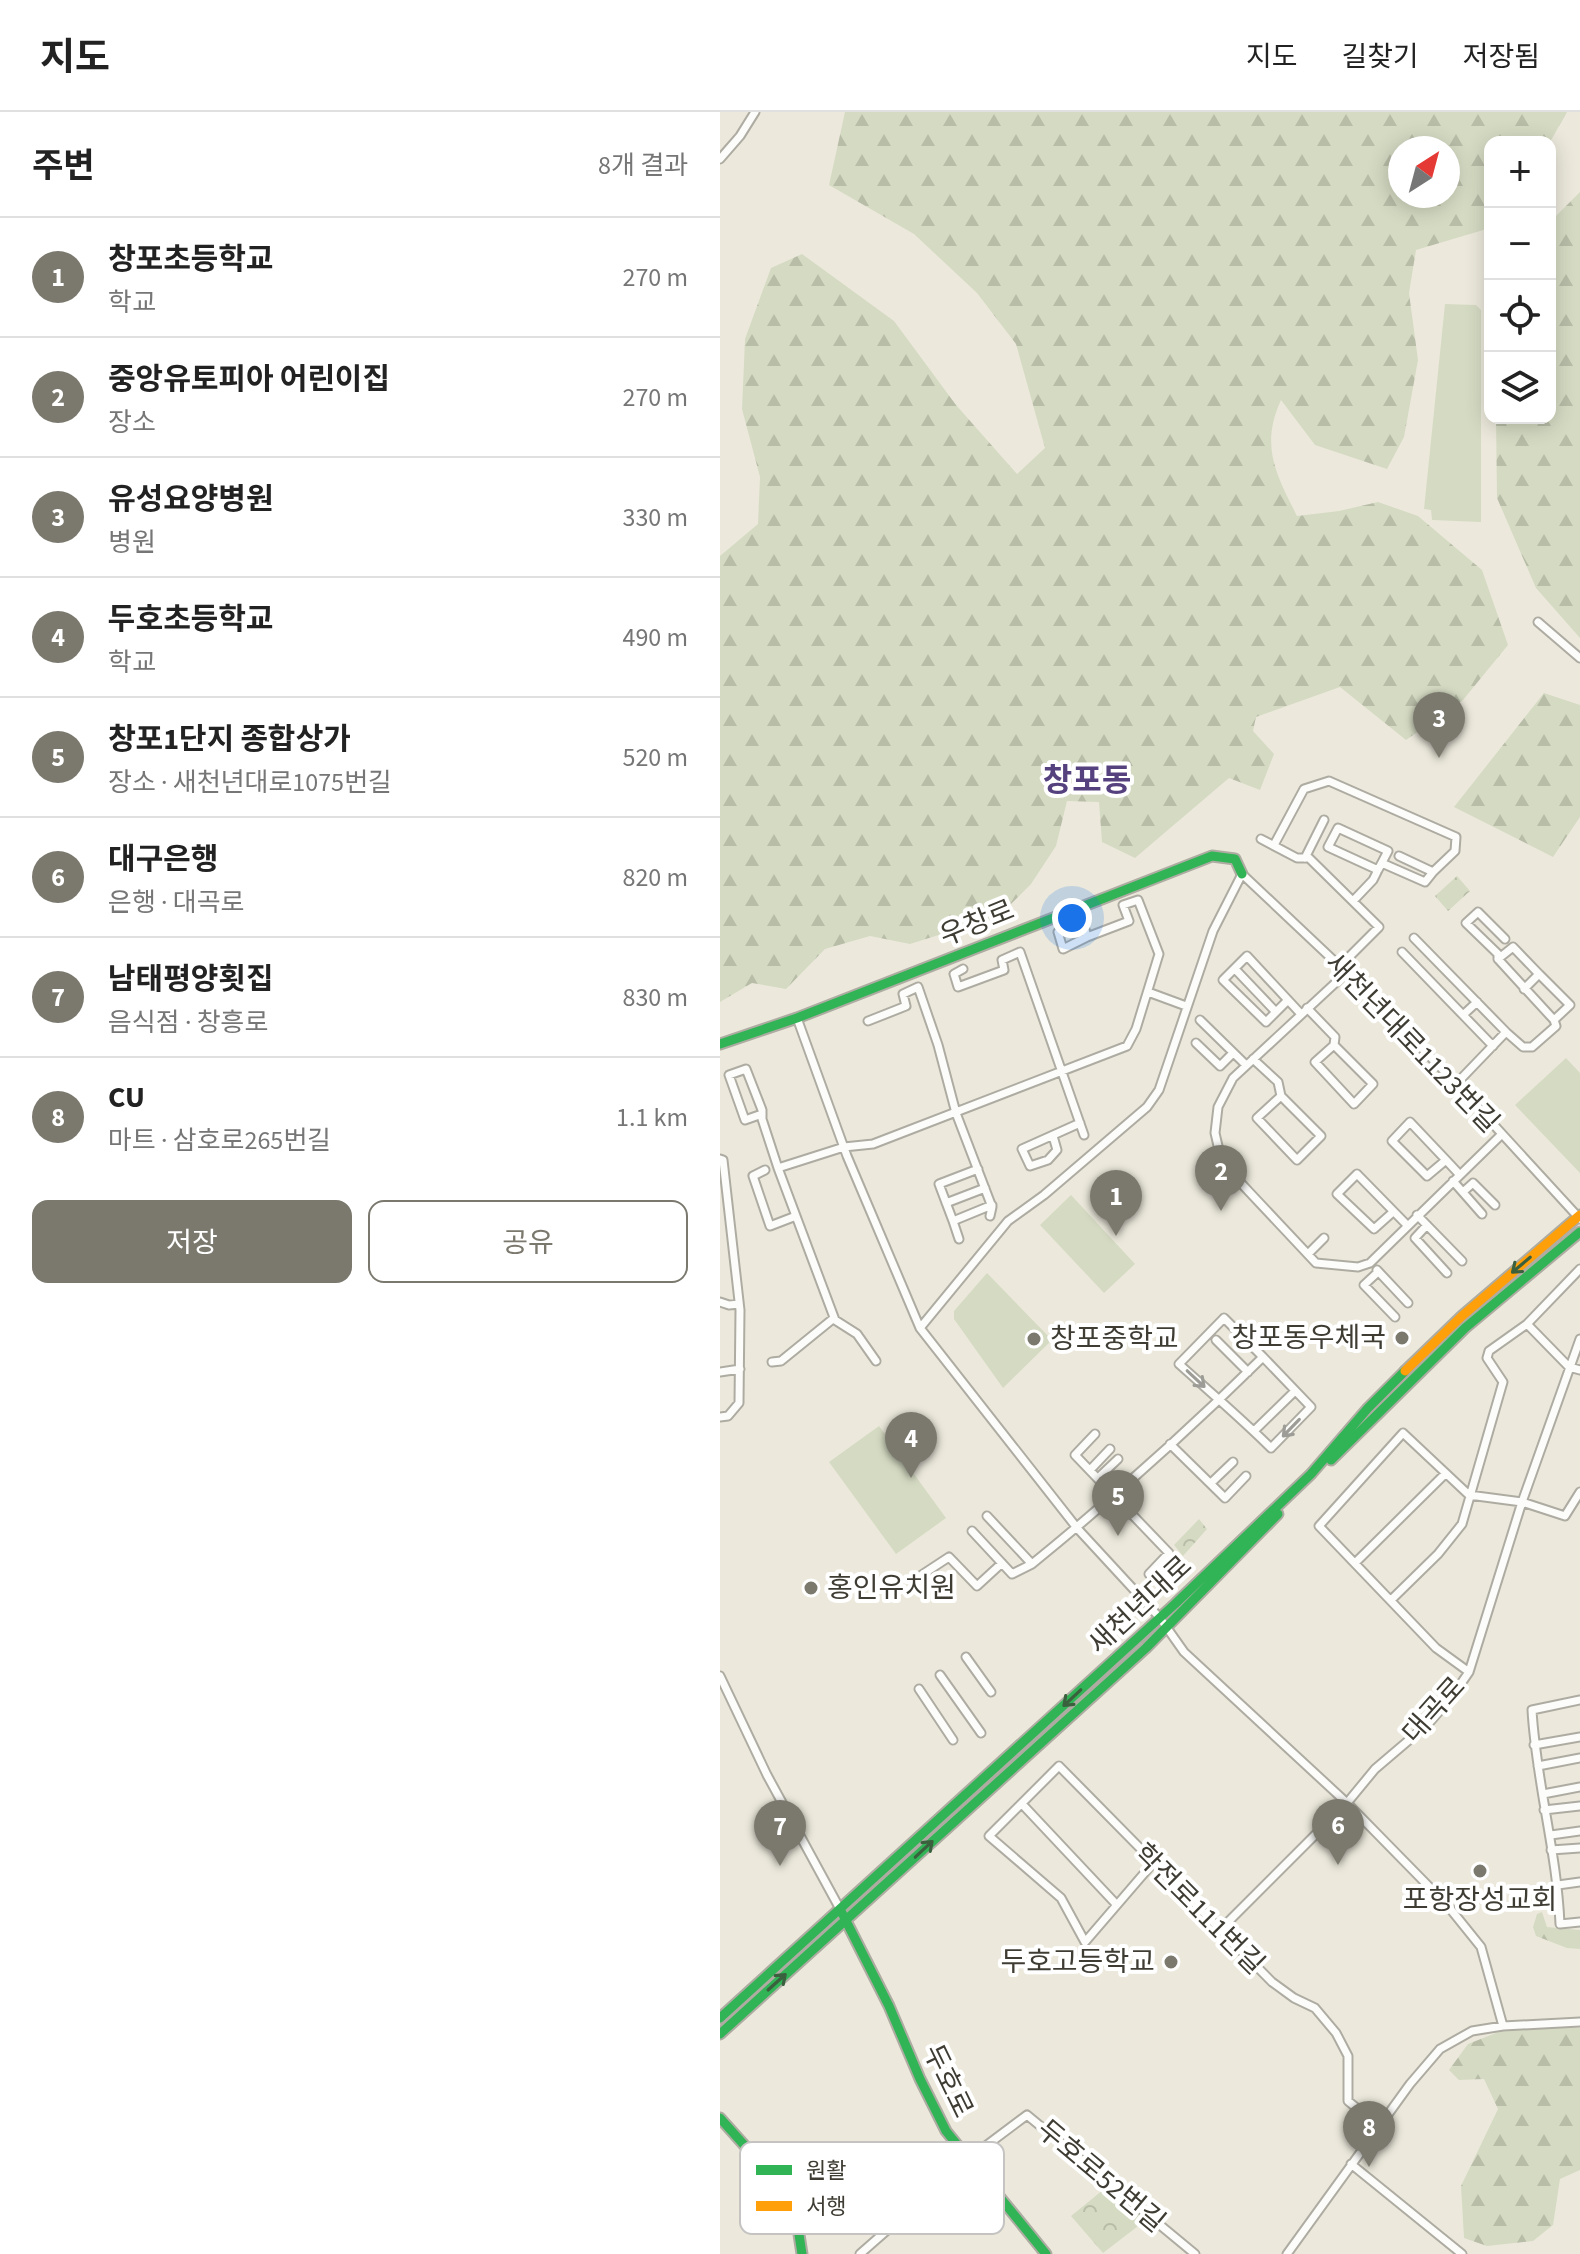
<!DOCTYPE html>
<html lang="ko">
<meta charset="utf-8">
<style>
:root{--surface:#fff;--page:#f6f6f6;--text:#222;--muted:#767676;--line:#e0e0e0;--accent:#7b796e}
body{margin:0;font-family:"Source Sans 3","Noto Sans KR",sans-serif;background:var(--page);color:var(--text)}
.controls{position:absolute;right:24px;top:24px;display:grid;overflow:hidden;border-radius:16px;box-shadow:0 4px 20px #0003}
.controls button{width:72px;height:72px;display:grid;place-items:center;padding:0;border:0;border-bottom:2px solid var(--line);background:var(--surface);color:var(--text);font:40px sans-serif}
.compass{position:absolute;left:668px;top:24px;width:72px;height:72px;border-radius:50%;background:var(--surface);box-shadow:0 4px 20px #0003;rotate:36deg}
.you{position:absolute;left:352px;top:806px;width:28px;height:28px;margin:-20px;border:6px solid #fff;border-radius:50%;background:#1a73e8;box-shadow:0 0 0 12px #1a73e833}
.badge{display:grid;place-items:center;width:52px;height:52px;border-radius:50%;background:var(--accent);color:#fff;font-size:26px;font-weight:700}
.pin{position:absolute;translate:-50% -66px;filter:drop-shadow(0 2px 4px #0008)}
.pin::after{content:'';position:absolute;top:42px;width:28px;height:24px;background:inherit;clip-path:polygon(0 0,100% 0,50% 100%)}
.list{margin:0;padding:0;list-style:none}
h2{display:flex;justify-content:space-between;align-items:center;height:104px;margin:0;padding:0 32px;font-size:34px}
h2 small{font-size:26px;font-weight:400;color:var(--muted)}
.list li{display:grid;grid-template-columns:52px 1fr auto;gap:24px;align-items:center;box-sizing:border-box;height:120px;padding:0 32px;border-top:2px solid var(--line)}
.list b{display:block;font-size:30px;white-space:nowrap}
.list p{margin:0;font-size:26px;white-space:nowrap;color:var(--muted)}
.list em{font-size:26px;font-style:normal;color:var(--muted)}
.actions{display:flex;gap:16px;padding:24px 32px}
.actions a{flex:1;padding:18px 0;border:2px solid var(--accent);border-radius:16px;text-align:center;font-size:28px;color:var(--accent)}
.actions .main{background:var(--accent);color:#fff}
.icon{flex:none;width:44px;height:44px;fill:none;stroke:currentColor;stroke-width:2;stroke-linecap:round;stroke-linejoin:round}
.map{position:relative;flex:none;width:860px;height:2142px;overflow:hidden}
header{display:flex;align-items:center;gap:48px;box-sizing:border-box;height:112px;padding:0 40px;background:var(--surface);border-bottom:2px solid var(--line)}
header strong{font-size:38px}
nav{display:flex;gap:44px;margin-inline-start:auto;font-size:28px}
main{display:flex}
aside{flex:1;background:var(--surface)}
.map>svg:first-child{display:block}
.grass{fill:#d5dbc3}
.forest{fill:url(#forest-firs);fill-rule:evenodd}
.park{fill:url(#park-crowns)}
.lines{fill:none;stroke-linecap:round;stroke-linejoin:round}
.street-casing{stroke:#aeaca2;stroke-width:11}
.fast-casing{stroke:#aeaca2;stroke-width:13}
.slow-casing{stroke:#aeaca2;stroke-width:13}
.street{stroke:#fcfcfa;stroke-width:7}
.fast{stroke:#30b455;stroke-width:9}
.slow{stroke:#ff9f0a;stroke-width:9}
.oneway{stroke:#3a603d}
.oneway2{stroke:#9d9c96}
.poi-dot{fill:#7b796e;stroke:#fff;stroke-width:3}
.labels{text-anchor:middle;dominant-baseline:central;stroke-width:8;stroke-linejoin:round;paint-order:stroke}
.street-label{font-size:28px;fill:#3e3c33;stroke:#fff}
.poi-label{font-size:28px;fill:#3e3c33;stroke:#fff;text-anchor:end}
.quarter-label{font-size:32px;font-weight:bold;fill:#56417f;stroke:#fff}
.key{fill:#fff;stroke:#c5c4c2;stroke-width:2}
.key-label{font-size:22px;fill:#3e3c33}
</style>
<header>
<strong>지도</strong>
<nav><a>지도</a><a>길찾기</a><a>저장됨</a></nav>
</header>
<main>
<aside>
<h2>주변<small>8개 결과</small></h2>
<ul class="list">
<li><span class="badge">1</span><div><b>창포초등학교</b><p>학교</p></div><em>270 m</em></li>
<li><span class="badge">2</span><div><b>중앙유토피아 어린이집</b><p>장소</p></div><em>270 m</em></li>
<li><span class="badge">3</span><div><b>유성요양병원</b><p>병원</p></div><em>330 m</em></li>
<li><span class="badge">4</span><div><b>두호초등학교</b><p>학교</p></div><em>490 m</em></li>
<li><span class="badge">5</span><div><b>창포1단지 종합상가</b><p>장소 · 새천년대로1075번길</p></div><em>520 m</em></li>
<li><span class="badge">6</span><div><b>대구은행</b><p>은행 · 대곡로</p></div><em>820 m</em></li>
<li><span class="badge">7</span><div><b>남태평양횟집</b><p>음식점 · 창흥로</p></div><em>830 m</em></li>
<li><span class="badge">8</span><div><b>CU</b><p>마트 · 삼호로265번길</p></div><em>1.1 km</em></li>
</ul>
<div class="actions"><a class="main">저장</a><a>공유</a></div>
</aside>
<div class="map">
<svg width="860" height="2142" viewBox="0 0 860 2142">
<defs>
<pattern id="forest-firs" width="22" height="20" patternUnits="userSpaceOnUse" patternTransform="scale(2)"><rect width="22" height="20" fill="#d5dbc3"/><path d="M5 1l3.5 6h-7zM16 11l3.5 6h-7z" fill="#b8bda8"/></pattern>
<pattern id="park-crowns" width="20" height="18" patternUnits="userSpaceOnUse" patternTransform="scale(2)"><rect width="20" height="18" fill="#d5dbc3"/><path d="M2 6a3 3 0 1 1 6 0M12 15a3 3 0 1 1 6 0" fill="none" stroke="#b8bda8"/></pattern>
</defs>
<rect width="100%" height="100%" fill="#ece9dc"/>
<path class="grass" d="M725,192L756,193L761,198V410L712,408L711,398L704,397Z
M846,946L860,961V1061L795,993Z
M351,1083L415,1152L384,1181L320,1113Z
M267,1161L332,1228L283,1276L234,1207V1199Z
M159,1314L226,1406L176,1442L109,1350Z"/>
<path class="forest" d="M125,0H847L830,30H770V116L696,138L689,181L698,248L684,325L667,357L595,333L561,288C540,334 556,362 577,404L619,399L658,390L698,404L762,458L788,533L743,588L686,628L620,575L536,605L533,619L554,642L540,678L509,666L415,746L382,730L379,690L347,689L336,734L311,772L279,804L190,832L150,824L105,837L66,877L32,871L0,890V444L38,412L40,365L22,297L25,227L51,156L82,142L174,209L236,293L297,362L325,336L296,232L257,181L194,122L109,73ZM680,36H728V84H680Z
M860,80V526L816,476L777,386L776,306H830V110Z
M824,581L860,593V705L833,745L734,695Z
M822,1800L827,1815L860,1818V1837L847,1836L816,1824L813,1815L817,1802Z
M826,1914L860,1916V2058L840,2067L833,2113L813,2129L767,2134L744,2126L741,2074L778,1997L764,1967L739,1968L729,1958L748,1932L781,1919Z"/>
<path class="park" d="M737,764L750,779L728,799L715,784Z
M479,1407L487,1417L463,1444L454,1433Z
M394,2069L435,2101L383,2141L351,2104Z"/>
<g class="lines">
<defs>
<path id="street" d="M0,47L20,24L35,0
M818,510L860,546
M541,727L577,746H589L659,815L619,855
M554,733L584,677L609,669L736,725L735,739L713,760
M585,746L604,708
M664,752L705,770L713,760L679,744
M633,789L653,768L658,758L608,735L618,716L668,739L658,758
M694,826L786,920L784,922
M682,840L743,903L757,890
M778,847L793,835L819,862
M243,857L234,862L238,875L284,858L282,848L300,840L364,1023
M515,857L555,899
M625,862L513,966L498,995L495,1021L502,1051L596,1151L638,1155L650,1151L781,1023
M804,877L819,862L850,893L834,908
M428,880L466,894
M568,888L546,910L503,868L527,844L581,902
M587,896L615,925L614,933L595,950L634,992L653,972L614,933
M743,903L773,934L775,931
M77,906L127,1044L200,1216L357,1416L440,1506L464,1540L627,1691L728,1794L761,1835L783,1914
M480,908L526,953
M148,909L186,894L183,882L198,875L218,933L236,1001L272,1095L270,1104
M476,931L500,954L513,941
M533,947L558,970L561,984L537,1006L577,1048L601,1024L561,984
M736,972L786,920L803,935H812L836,914L834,908L778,847V842L746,811L758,800L785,827
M42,1002L25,1008L9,963L26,957L42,998V1007L58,1056L115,1208L137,1222L156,1249
M333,1024L337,1038L328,1048L310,1054L302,1037L360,1011
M0,1047L3,1048L20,1198L19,1291L8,1304L0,1305
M726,1048L690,1010L672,1029L707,1064L726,1048L740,1063
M58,1056L124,1035L153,1032L407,934L416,917L439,842L418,788L403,793L409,809L367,825L363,810L338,820L343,837L367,825
M45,1058L33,1064L50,1114L76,1104
M733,1069L762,1102
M743,1080L753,1071L775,1093
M226,1091L265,1076
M673,1100L654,1117L617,1082L637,1062L687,1113
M697,1103L742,1149
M233,1109L219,1072L258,1057
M707,1113L695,1126L727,1161
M239,1127L233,1109L272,1093
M588,1142L604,1126
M657,1158L688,1191
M658,1160L644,1173L675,1205
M0,1190L9,1193L19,1192
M807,1212L849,1255L860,1258
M200,1216L288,1109L324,1083L427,995L439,978L493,819L522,762L645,878L729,964L860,1107
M496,1228L528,1260
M52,1250L61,1249L114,1206
M0,1260L20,1257
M534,1319L575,1279
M375,1322L355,1343L449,1441L429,1462
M450,1332L505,1386L526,1364
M370,1358L390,1337
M378,1366L398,1347
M491,1371L513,1350
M267,1404L312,1452C392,1387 470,1317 543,1245L504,1206L459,1252C490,1280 521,1306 551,1336L591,1295L543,1245
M252,1419L292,1462L312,1452
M635,1451L725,1362
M197,1466L229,1445L257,1474L282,1451
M671,1488L718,1442L742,1412L783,1270L767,1246L769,1239L807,1212L860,1157
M246,1545L271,1580
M749,1560L716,1536L599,1414L683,1321L749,1383L802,1390L845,1404L860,1380
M220,1563L261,1621
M0,1564L47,1663L120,1797
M199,1577L233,1628
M860,1588L812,1598C816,1670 837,1740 840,1812L860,1810
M814,1633L860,1625
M818,1654L860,1646
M823,1682L860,1675
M302,1692L396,1792
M824,1698L860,1694
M831,1723L860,1719
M831,1738L860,1736
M433,1751L365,1830L341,1786L269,1724L339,1654L552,1870L574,1886L595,1896L616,1921L628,1944V1989L660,2015
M838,1773L860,1770
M500,1818L627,1691L655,1657L709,1611L733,1583L749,1560L802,1390L860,1227
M631,2052L742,2142
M140,2142L247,2048L307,2003L475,2142
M567,2142L690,1972L720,1937L752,1919L783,1914L860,1910"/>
<path id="fast" d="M0,932L77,906L492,744L515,747L522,762
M611,1348L745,1216L860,1120
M120,1797L169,1894L200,1967L226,2019L326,2142
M0,1906L455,1492L591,1362L648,1296L685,1259
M0,1922L426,1536L558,1402
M0,2006L68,2082L76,2103L82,2142"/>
<path id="slow" d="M685,1259L742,1204L860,1103"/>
</defs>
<use href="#street" class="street-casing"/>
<use href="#fast" class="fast-casing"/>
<use href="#slow" class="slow-casing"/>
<use href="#street" class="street"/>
<use href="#fast" class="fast"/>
<use href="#slow" class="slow"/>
</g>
<defs><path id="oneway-shaft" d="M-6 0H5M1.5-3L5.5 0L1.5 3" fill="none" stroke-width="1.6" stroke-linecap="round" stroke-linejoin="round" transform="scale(2)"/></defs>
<g class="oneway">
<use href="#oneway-shaft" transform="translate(801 1153) rotate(140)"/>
<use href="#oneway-shaft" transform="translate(352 1586) rotate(137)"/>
<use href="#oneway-shaft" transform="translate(204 1737) rotate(-43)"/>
<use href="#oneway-shaft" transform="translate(57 1870) rotate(-42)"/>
</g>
<g class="oneway2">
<use href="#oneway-shaft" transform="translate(476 1267) rotate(43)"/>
<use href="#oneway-shaft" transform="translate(571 1316) rotate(134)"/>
</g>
<g class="poi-dot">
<circle cx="682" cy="1226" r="8"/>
<circle cx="314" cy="1227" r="8"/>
<circle cx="91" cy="1476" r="8"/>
<circle cx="760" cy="1759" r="8"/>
<circle cx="451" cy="1850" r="8"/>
</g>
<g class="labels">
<g class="street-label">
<text transform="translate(257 811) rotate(-22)">우창로</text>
<text transform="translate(692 931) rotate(46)">새천년대로1123번길</text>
<text transform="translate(420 1493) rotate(-43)">새천년대로</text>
<text transform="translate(714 1598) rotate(-48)">대곡로</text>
<text transform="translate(479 1797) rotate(45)">학전로111번길</text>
<text transform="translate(228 1969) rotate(64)">두호로</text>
<text transform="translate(381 2064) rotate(40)">두호로52번길</text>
</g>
<g class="poi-label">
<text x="666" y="1226">창포동우체국</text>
<text x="330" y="1227" text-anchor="start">창포중학교</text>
<text x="107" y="1476" text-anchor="start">홍인유치원</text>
<text x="760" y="1788" text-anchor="middle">포항장성교회</text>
<text x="435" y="1850">두호고등학교</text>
</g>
<g class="quarter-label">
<text x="367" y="669">창포동</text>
</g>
</g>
<rect x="20" y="2030" width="264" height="92" rx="12" class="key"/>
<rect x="36" y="2053" width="36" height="10" fill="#30b455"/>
<rect x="36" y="2089" width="36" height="10" fill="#ff9f0a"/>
<g class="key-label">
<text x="86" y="2066">원활</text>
<text x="86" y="2102">서행</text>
</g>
</svg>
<div class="controls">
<button>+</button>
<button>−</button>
<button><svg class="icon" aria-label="locate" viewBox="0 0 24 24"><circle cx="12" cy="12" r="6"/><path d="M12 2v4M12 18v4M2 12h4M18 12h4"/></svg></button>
<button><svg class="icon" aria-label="layers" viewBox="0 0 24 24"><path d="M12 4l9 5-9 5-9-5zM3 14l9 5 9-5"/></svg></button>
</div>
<svg class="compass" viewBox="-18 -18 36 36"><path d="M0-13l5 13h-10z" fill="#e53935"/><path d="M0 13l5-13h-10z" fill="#767676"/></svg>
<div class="you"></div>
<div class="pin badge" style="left:396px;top:1124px">1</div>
<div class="pin badge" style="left:501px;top:1099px">2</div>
<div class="pin badge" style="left:719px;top:646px">3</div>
<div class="pin badge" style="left:191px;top:1366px">4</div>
<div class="pin badge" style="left:398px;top:1424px">5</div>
<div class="pin badge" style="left:618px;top:1753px">6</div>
<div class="pin badge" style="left:60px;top:1754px">7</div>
<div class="pin badge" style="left:649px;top:2055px">8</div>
</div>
</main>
